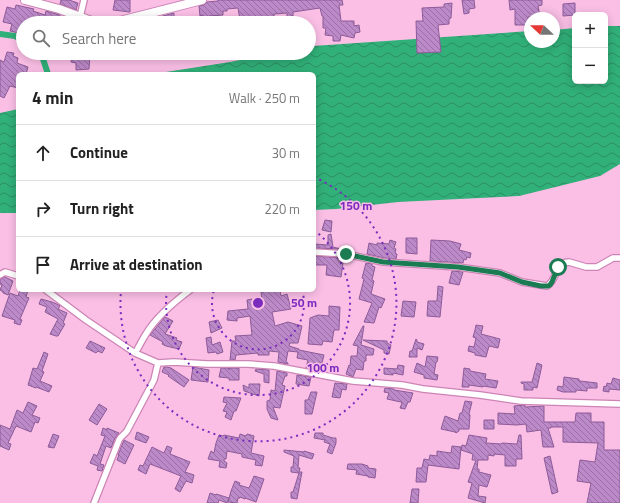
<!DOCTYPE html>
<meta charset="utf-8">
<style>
:root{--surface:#fff;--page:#f2f2f2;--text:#222;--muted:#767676;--line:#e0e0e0}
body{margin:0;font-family:"Titillium Web",sans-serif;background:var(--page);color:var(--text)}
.controls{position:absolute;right:12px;top:12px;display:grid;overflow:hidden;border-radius:6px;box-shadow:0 2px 10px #0003}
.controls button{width:36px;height:36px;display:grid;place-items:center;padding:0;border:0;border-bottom:1px solid var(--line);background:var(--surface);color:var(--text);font:20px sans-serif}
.compass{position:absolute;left:524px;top:12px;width:36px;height:36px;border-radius:50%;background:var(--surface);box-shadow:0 2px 10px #0003;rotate:292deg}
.stop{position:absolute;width:12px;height:12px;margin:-9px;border:3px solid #1b7b52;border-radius:50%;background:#fff}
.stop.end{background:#1b7b52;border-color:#fff;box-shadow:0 1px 4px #0008}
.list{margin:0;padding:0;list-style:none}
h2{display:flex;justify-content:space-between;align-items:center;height:52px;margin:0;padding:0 16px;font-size:17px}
h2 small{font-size:13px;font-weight:400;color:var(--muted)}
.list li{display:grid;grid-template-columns:26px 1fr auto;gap:12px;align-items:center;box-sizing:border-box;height:56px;padding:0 16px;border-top:1px solid var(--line)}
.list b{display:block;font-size:15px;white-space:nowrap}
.list em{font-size:13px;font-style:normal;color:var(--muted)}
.icon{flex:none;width:22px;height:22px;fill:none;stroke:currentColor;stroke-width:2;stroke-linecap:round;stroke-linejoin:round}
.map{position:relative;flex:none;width:620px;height:503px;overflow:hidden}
.search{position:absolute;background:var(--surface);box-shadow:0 2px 10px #0003;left:16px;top:16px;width:300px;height:44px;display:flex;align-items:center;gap:10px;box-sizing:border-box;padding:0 14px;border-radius:22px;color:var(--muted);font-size:15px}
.panel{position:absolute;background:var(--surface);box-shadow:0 2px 10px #0003;left:16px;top:72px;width:300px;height:220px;border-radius:6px}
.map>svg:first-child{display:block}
.water{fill:url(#water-waves)}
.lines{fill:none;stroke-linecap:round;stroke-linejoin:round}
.canal{stroke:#31b079;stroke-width:6}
.building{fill:url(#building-back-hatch);stroke:#8c5b98}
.minor-casing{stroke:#cc84b5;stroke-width:8}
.primary-casing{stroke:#cc84b5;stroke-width:10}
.minor{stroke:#fff;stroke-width:5.5}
.primary{stroke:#fff;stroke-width:8}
.route{stroke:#1b7b52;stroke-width:5}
.ring{fill:none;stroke:#7b2cbf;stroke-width:2;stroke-dasharray:2 4}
.centre{fill:#7b2cbf;stroke:#fbbfe6;stroke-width:2}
.ring-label{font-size:12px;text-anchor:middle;font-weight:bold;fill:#7b2cbf;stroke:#fbbfe6;stroke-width:3;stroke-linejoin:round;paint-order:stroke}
</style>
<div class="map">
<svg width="620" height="503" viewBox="0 0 620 503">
<defs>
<pattern id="water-waves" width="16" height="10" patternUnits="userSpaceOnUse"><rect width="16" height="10" fill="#31b079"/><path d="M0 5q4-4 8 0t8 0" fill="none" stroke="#2a8e63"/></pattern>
<pattern id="building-back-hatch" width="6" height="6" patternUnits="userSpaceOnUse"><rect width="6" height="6" fill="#bd8ac9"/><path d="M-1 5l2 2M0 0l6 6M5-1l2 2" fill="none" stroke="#9a6fa3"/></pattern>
</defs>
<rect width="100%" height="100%" fill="#fbbfe6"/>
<path class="water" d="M605,26H620V164L600,176L519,196L398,202L336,209L314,210V74H153L230,62L275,53H309V46H313L530,31V42H554V30L575,28V81H605Z
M18,109V213H0V113Z"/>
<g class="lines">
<path class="canal" d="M0,34L15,36L23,41
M41,53L48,74"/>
</g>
<path class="building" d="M61,0H69L78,3L76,10L60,4Z
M115,0H130V12L113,10Z
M218,0H342L343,5H339L341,21H354V26L359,25L360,32L355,33L354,38L341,35L340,41H333V36L325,35L326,28H323V16H322L320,8L293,12V16L287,17V13L274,14V18L250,20V18L240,20L238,8L227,9V11H223V15L209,16L210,22H204L203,15L200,16L199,6L204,5L207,2L218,1Z
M462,0H474L475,8L469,9V13L464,14Z
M509,0H542V5L538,6L540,16L528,17L529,25H515V9L510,10Z
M452,3L451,18L449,19V24L438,25L441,52L417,53L416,21H423L422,8L444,7V4Z
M575,3V15L563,16V4Z
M16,5L34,9L33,11L45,15L46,11L60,15L58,23H23V34L10,31L12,24L3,22L7,7L15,9Z
M174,13V23L153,22V23H148V19L163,16Z
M7,52L14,53L13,56L18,58L17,63L28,67L26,74H18V88L10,86L4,98L0,96V60L4,62Z
M72,53H90L89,69L76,70V63L71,62Z
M325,220L332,221L331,232L322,230Z
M331,234L333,247L341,249L314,248V244L328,245V235Z
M406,238H417V254L406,253Z
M390,240L396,242L394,248L396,249L395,253L397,254L396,259L384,258L367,254L369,243L377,245V243L389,244Z
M431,240L450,241L461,244L459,250L471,253L470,258L467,257L466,260L464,259L463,263L430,261Z
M315,256L341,258V263H343L341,277L326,275L327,265H314Z
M366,263L372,264V266L375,267L372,280L374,281L371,294L385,299L381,308L379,307L374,323L364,322L372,303L359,299L364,279L362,278Z
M452,271L463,272L459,285L449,283Z
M5,277L13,281L8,295L3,293V292L0,290L2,285L0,284V279Z
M438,286L443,287L440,317L427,316L428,301H437Z
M20,290H28L26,297L29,298L20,319L22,320L20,325L14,323L15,320L2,316L10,293L18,296Z
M268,290H280L281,296L287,294L291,309L272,312L275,326L288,322L302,326L298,343H290L289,346L299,349V350L324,355L321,367L323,368L322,371L306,368L308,360L297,358L298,352L288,351L286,362L288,363V364L278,362L279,352L269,351V355H258V353L236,355L235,360H230L232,341H236L235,336L252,335L250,316L237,318V321L227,320L228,311L248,309L247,300L252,299L253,301L262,300L261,292L268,291Z
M41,299L52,302L59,305L60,306L58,309L67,313L63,323L65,324L58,336H56L50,334L58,319L45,312L47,307L39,304Z
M403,301L416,302L414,317L401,316Z
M329,306L340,307L339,330H334L332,342L323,341L322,345L308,344L310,318L318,315L329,316Z
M165,317L173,321L165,334L177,338L176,340L182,342L179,349L166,346L162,344L163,342L150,335Z
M218,320L222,328L211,333L209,322Z
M476,325L483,326L481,334L500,339L498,348L489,346L486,357L475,355V353L468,351L469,346L474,347L476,338L473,337L475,330Z
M363,326H364L361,345L374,349L373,355H366V361H364L363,370L356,369L353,377L346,374L349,365L350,366L351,356H357L358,346L353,345Z
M211,337L212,345L220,342L223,352L217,354L216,352L208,353L206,338Z
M416,339L417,340V342L424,344L422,350L417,348V357H409L410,351H412Z
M363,340L387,341V343L391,345L389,354L384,353V350Z
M90,341L105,348L102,353L98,351L96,353L86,348Z
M44,352L48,354L42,371L44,372L40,381L52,386L49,392L36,387V388L28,385L33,368L37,369Z
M427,356L438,357L437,362H436L434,374L438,375L437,380L424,378V375L414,372L417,363L425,367Z
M537,363L542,365L537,388L533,387V390H524V384L521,383V382H532Z
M398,365L404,366L403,375L393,373V375L384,374V368L397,369Z
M164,367H167L171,368L189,380L184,387L168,376L169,375L162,372Z
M193,367L209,370L208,382L191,380Z
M221,368H229V370V368H239V380H229V378L219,377Z
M464,368L470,369V371L486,374L485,379L498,381L496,388L483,386V387L469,385V387H462Z
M256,369L269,370V383L264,382V374L255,371Z
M277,371L287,373V376H285L282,385L285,386L280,408L273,407L278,420L271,418L267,409V401L270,400L271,390L275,391Z
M297,375L311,377L309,386L296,384Z
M564,377L579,379V381H580L597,383V388H587V391L576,390V392H563L557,390L558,386L563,387Z
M613,378L620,380V390L609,389V392L603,391L604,386L606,387L607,383L611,384Z
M335,383L347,384L346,390L342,389L340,398L332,397Z
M249,384H260L259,396L244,391L243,385L249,388Z
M385,388L394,389V390L413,393L410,402H408L405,409L400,408L402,403L401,402L387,399L389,393L384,392Z
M311,392H317L312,414H305V400H308Z
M224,397L241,398L236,411H234L231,420L225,417L227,412L223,411L227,403L223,402Z
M465,401L472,402L469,414L470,415L469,429H459V431L456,433L455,432L441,429L445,416L458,421L460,413H462Z
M28,402L37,406L32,415L40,418L38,423L35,422L31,432L16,426L8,443L11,444L9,450L0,446V425L10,429L17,410L23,413Z
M99,404L107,409L97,425L89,420Z
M525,405V407L544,406V422H575L576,413H591V422H604V450H620V503H587L591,483L577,481L580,460L595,462L598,443L563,442V427H551V428H548L554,447H543L541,430L527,432L526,424L517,425L498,424V413L515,414L514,406Z
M484,420H494V429H484Z
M103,428L107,430V428L119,433L115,438L111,448L106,446L100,464L104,465L102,471L97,470L98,466L90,463L94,454L97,456L105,436L101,435Z
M137,432L149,437L146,443L135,439Z
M315,433H323V435L333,438H336V443L332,454L327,452L330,444L324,442L325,440L314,438Z
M53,434L59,436L54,448L48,447Z
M240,434L246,436L247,434L254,436L251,453L264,456L262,466L255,465L256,460L242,457V454L227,451L226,459H224V461L227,463L226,468L219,467L220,461L208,459L211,451L214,453L216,443L219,435L223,436L224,435L239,438Z
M469,435L487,438L486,443L501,444L502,443L517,444L519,435H521L522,459H516V466H505V455L494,454V456L488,455V460H478L477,469H479V472L491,475L487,487L479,485L478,496L486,497L485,503L468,498L472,483L468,482L476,460H472L473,454L461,450L462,445L466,446Z
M124,440L134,445L125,464L117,460L119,455H118Z
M167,446L172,448L170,454L190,462L185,472L194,475L192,483L186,481L180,492L175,489L181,476L150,464L146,474L138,470L140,465L143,466L152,447L164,453Z
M452,446L461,447L459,469L428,465L426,482H416L417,468H422L424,459L429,460L430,455L437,456V451L451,453Z
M284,450L304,452V451L314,454L312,459L299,455L298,468H300L299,472H302L297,499L291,498V492H293L299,473L291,472V467H293L294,456L284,452Z
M550,456L558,492L552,494L544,458Z
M348,464H362L368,466V468L376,469L375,478L368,477V476L356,474L357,470L347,469Z
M254,476L264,479L256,502L245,498V499L240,497V498H238L237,503L228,502L231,491L235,481L240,483L239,485L249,488Z
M412,489H419L418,503H410Z
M210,493L216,495V494L229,498L227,503L219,500L218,503H207Z"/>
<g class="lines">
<defs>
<path id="minor" d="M80,17L84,0
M314,252L346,254L383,262L458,267L500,273L522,282L547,286C556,281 555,268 563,263L569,262L586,267H597L613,258H620
M0,275L5,272L18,276
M46,290L86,320L135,353
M158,363L174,362L207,364H248L274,366L353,381L402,385L423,389L480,395L521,401L620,404
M94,503L119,440C121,436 125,434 127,431L154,380L158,363L135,353C139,347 142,340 146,334C156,317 174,302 190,290"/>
<path id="primary" d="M25,0L59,9L97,23
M112,23L202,0"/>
</defs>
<use href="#minor" class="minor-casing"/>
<use href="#primary" class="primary-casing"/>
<use href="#minor" class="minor"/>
<use href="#primary" class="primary"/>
</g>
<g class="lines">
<path class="route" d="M346,254L383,262L458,267L500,273L522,282L541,286H548L550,285L552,282L558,267"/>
</g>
<g class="ring">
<path d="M302 290A46 46 0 1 1 214 290"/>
<path d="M314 230A92 92 0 1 1 167 290"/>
<path d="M314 177A138 138 0 1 1 121 291"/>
</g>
<circle cx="258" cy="303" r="6" class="centre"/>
<g class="ring-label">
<text x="356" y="210">150 m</text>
<text x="304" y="307">50 m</text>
<text x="323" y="372">100 m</text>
</g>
</svg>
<div class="controls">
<button>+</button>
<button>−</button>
</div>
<svg class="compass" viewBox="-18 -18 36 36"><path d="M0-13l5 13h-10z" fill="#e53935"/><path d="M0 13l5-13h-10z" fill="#767676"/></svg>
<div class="stop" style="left:558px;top:267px"></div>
<div class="stop end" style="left:346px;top:254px"></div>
<div class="search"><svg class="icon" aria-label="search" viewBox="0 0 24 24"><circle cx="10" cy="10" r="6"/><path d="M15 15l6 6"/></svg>Search here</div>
<section class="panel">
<h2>4 min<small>Walk · 250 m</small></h2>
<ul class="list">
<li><svg class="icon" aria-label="ahead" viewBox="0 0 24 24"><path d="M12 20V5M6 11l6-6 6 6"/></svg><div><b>Continue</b></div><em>30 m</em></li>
<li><svg class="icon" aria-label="right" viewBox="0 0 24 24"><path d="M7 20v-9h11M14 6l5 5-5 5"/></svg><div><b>Turn right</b></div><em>220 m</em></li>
<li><svg class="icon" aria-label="arrive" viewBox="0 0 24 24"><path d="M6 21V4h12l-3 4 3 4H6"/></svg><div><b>Arrive at destination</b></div></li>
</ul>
</section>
</div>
